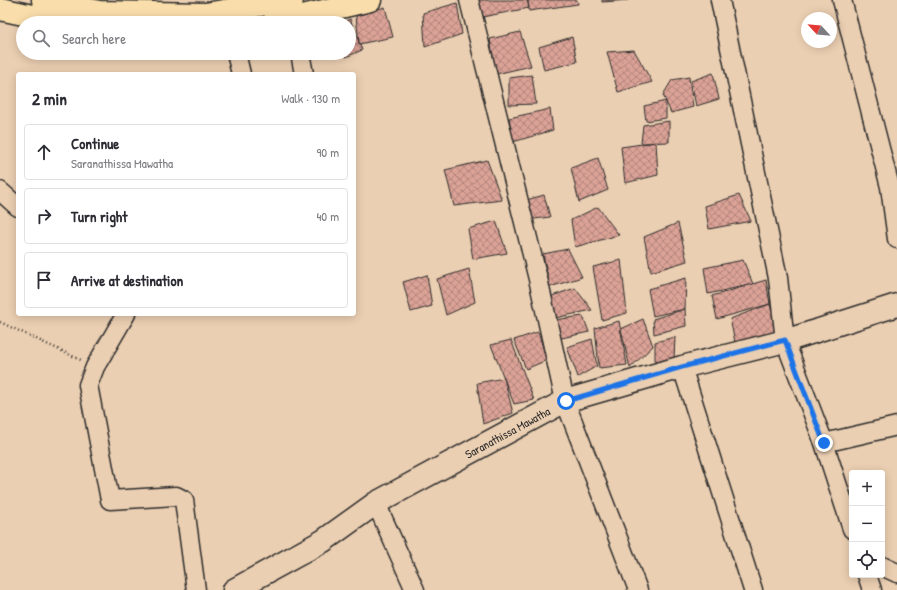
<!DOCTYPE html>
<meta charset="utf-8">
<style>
:root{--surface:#fff;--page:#f2f2f3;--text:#2b2b33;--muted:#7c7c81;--line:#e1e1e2}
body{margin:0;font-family:"Patrick Hand",sans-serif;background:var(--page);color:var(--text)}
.controls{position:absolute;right:12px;bottom:12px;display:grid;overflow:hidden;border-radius:4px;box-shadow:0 2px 10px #0003}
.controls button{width:36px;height:36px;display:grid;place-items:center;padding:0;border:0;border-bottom:1px solid var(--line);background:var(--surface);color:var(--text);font:20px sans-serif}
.compass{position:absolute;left:801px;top:12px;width:36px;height:36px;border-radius:50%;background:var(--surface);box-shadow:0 2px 10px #0003;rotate:296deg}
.stop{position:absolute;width:12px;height:12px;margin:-9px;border:3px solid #1a73e8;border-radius:50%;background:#fff}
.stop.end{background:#1a73e8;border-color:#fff;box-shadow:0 1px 4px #0008}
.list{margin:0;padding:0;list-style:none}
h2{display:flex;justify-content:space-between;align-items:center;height:52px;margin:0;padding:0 16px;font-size:17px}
h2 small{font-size:13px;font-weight:400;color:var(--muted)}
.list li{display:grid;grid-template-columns:26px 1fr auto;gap:12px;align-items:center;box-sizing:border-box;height:56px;margin:0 8px 8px;padding:0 8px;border:1px solid var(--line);border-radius:4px}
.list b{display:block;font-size:15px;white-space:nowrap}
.list p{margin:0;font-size:13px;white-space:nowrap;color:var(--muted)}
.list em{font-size:13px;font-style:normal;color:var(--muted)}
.icon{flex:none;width:22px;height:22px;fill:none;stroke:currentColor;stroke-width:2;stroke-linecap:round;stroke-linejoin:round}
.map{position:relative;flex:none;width:897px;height:590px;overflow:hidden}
.search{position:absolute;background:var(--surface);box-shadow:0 2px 10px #0003;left:16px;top:16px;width:340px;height:44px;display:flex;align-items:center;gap:10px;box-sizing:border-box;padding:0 14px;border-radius:22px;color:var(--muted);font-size:15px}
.panel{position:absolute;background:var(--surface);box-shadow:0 2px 10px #0003;left:16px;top:72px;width:340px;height:244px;border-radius:4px}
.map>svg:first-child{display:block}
.building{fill:url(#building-cross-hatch);stroke:#2b2b2b}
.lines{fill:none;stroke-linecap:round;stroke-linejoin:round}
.street-casing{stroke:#2b2b2b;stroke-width:21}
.secondary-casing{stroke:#2b2b2b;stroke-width:25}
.primary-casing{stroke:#2b2b2b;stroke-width:25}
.path{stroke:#2b2b2b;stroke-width:2.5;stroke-dasharray:1 3;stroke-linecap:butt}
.street{stroke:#ebcfb2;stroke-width:18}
.secondary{stroke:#ebcfb2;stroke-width:22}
.primary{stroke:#f9deab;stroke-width:22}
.route{stroke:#1a73e8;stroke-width:5}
.labels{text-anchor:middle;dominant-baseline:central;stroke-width:4;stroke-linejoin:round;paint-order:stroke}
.street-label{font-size:12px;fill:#2b2b2b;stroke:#ebcfb2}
</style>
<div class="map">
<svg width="897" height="590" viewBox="0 0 897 590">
<defs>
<pattern id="building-cross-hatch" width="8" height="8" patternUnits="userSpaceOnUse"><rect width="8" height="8" fill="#dba296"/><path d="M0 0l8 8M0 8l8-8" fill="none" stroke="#b2847b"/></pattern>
</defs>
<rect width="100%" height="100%" fill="#ebcfb2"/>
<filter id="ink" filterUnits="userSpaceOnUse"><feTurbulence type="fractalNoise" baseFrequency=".025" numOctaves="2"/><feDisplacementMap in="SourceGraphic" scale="8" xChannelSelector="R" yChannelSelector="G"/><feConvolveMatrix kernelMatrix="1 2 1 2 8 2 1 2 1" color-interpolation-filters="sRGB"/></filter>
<g filter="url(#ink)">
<path class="building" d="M473,0H527L529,8L477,18Z
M528,0H577L578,4L529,11Z
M602,0H629L602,2Z
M457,3L462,34L425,47L423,13Z
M385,7L393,37L359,44L356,16Z
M350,19L362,50L346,57L345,53H349V23H341Z
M520,32L531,66L496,74L490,39Z
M572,37L577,62L544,70L539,47Z
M634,50L652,82L618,92L607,52Z
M713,73L719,99L696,106L691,81Z
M532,75L536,104L509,105V78Z
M689,77L693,107L671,113L663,95L672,80Z
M666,101V118L646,121L644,106Z
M550,109L553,130L513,142L509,118Z
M669,121V142L641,143L643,125Z
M656,142L658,175L625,183L621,147Z
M598,158L608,190L579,202L571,168Z
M487,160L502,200L454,206L445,170Z
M544,195L550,217L527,220L523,201Z
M739,195L751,221L709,229L705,206Z
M598,207L619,235L575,247L571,220Z
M496,221L507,253L473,259L468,229Z
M678,223L687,261L651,272L644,237Z
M568,249L582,277L550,287L543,254Z
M621,260L627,313L602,320L593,267Z
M743,260L753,284L708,294L704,268Z
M469,269L475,302L446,315L437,279Z
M427,275L432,306L411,312L403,282Z
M686,278L685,309L653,316L648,289Z
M766,280L770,304L717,319L712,296Z
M575,288L592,310L555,318L552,296Z
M770,304L777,332L735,342L730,319Z
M685,309L686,326L654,334L653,319Z
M583,316L589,332L557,339L554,320Z
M643,319L653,346L630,368L621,329Z
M619,321L627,365L599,368L595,328Z
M538,332L547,360L526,369L514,340Z
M675,337L674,359L655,362V342Z
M592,339L597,366L578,377L567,347Z
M511,340L534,400L514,404L491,345Z
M504,378L513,413L483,424L477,383Z"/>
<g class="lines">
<defs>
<path id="street" d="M469,0L539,283L565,401L638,590
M720,0L778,278L785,341L824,443L852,529
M842,0L890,187L897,239
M236,53L241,74
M300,53L304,74
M0,191L18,207
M126,314L95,367L88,385L110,500L176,496L184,500L196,590
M682,367L753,590
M824,443L897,426
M376,503L415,590
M882,566L897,573
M867,575L872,590"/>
<g id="secondary">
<path id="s1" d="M234,590L323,541L376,503L565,401L682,367L785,341L897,305"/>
</g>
<path id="primary" d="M43,0L99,12L205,14L292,0
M0,9L65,23
M273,23L370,0"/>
</defs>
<use href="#street" class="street-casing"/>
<use href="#secondary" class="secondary-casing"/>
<use href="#primary" class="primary-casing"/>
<path class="path" d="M0,322L81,360"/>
<use href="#street" class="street"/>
<use href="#secondary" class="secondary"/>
<use href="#primary" class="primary"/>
</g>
</g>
<g class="lines" filter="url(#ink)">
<path class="route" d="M566,401L682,367L785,340L824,443"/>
</g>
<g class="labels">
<g class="street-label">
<text stroke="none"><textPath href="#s1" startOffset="316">Saranathissa Mawatha</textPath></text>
</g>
</g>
</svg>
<div class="controls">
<button>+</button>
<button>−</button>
<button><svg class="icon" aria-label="locate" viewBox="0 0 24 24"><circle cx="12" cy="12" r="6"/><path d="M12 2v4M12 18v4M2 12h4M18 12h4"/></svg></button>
</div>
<svg class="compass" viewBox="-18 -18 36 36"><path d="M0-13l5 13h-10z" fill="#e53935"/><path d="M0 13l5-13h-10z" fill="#7c7c81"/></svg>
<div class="stop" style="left:566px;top:401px"></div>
<div class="stop end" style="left:824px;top:443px"></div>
<div class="search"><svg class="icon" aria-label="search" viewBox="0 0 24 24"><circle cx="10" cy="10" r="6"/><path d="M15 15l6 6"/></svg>Search here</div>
<section class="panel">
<h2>2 min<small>Walk · 130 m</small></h2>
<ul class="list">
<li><svg class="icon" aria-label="ahead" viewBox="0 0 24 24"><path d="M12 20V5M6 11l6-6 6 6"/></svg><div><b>Continue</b><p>Saranathissa Mawatha</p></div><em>90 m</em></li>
<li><svg class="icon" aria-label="right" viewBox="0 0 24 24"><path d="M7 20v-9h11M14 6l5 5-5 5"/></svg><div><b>Turn right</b></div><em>40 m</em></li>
<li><svg class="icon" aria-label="arrive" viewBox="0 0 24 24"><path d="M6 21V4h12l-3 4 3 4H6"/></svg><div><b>Arrive at destination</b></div></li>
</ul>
</section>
</div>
